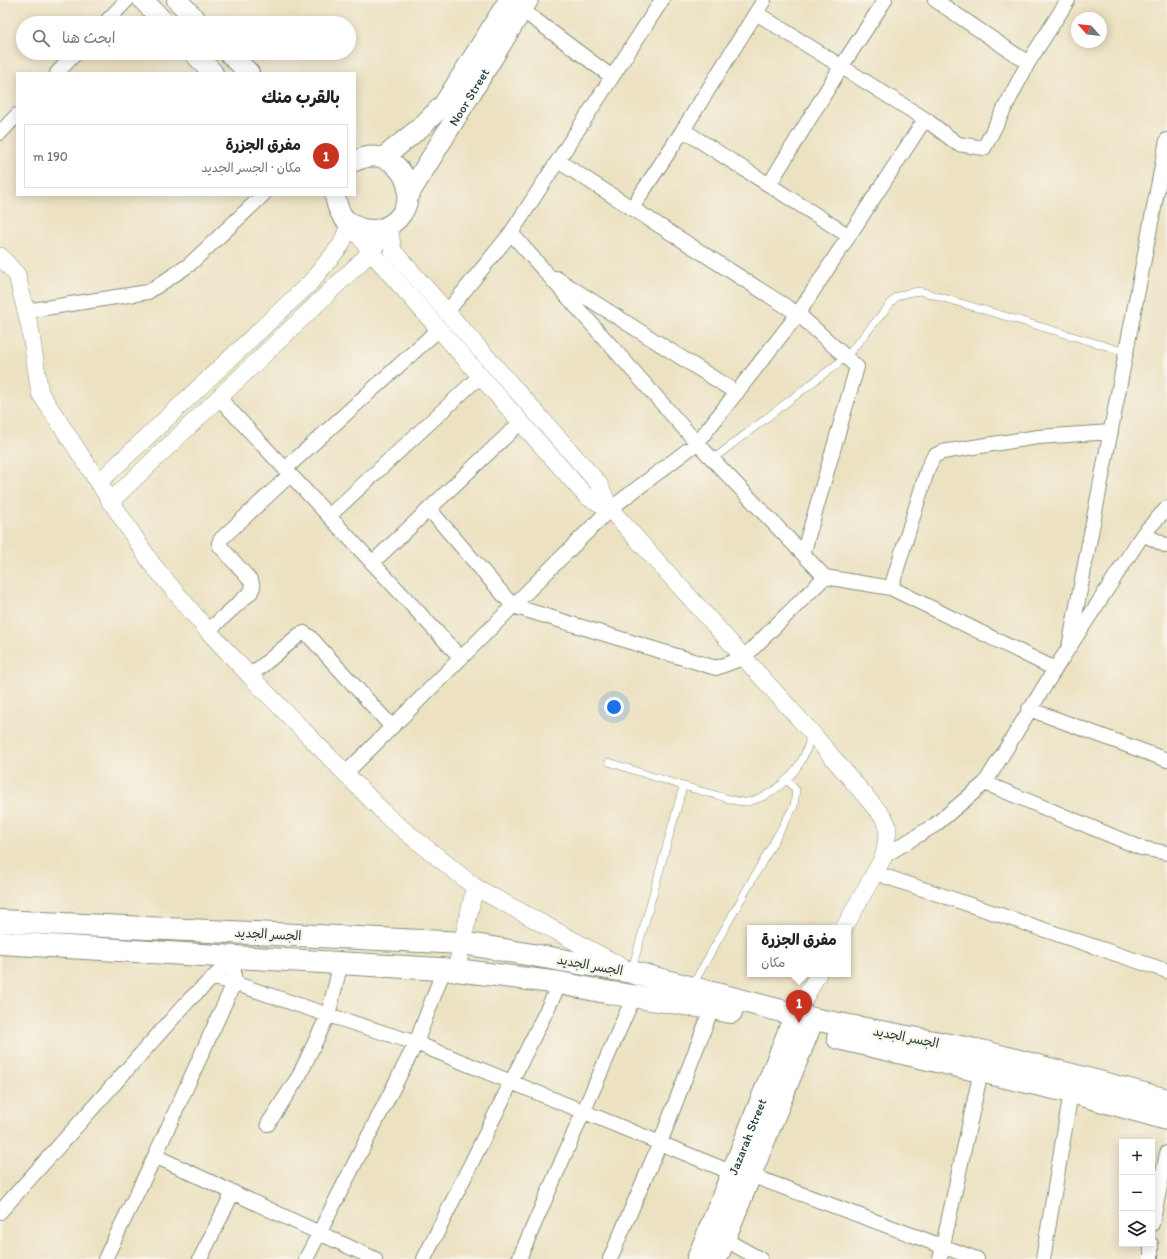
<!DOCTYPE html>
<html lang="ar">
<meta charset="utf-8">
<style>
:root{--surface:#fff;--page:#f2f2f2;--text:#222;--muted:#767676;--line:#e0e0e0;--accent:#c8321e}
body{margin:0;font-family:Itim,"Playpen Sans Arabic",sans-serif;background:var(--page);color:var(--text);direction:rtl}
.controls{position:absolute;right:12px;bottom:12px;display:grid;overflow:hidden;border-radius:0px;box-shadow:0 2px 10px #0003}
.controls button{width:36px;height:36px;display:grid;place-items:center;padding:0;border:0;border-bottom:1px solid var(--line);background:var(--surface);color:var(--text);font:20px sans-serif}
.compass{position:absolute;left:1071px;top:12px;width:36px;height:36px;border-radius:50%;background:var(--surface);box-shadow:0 2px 10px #0003;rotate:297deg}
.you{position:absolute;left:614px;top:707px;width:14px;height:14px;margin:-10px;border:3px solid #fff;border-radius:50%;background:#1a73e8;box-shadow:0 0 0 6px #1a73e833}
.badge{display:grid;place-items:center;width:26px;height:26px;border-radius:50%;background:var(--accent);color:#fff;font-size:13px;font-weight:700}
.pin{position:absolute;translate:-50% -33px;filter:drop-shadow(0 1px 2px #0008)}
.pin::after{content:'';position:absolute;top:21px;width:14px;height:12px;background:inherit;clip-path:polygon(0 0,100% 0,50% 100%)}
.popup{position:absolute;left:747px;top:925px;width:104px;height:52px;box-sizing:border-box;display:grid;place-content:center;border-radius:0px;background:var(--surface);filter:drop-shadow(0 1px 3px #0005);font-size:13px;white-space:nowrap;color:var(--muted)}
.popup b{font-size:15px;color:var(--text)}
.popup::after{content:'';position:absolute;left:50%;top:100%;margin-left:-8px;border:8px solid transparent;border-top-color:var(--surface)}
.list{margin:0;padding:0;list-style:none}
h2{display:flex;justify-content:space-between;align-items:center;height:52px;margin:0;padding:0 16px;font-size:17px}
h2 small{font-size:13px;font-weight:400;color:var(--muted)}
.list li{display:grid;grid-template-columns:26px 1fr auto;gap:12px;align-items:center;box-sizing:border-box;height:64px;margin:0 8px 8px;padding:0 8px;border:1px solid var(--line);border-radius:0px}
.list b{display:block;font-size:15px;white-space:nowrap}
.list p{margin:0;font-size:13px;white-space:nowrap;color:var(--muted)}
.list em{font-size:13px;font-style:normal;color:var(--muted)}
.icon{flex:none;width:22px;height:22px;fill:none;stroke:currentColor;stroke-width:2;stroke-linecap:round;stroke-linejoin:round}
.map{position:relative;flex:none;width:1167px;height:1259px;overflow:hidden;direction:ltr}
.search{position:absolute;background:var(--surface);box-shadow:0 2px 10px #0003;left:16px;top:16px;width:340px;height:44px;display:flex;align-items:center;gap:10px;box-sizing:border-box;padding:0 14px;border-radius:22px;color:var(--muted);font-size:15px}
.panel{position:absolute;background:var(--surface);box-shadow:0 2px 10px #0003;left:16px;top:72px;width:340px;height:124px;border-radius:0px;direction:rtl}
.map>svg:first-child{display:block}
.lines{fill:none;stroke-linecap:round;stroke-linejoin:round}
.service-casing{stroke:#86907b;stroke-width:8}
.minor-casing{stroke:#86907b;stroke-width:16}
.tertiary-casing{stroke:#86907b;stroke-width:18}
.secondary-casing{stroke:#86907b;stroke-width:22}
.primary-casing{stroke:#86907b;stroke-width:24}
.service{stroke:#fff;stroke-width:7}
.minor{stroke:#fff;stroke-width:14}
.tertiary{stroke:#fff;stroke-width:17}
.secondary{stroke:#fff;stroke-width:20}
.primary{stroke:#fff;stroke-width:22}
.labels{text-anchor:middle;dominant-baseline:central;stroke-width:4;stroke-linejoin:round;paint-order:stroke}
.street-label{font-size:13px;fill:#1f3d34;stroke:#f7f3e8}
</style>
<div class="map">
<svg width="1167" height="1259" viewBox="0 0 1167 1259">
<rect width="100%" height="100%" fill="#f7f3e8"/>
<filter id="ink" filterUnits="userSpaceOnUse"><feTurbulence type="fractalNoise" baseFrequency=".025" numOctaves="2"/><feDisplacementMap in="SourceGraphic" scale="8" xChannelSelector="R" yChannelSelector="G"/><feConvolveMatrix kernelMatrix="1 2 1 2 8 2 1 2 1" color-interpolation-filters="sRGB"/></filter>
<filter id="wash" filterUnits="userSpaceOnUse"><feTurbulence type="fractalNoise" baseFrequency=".012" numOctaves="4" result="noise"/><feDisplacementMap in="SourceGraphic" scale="16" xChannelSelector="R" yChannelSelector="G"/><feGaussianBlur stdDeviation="0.9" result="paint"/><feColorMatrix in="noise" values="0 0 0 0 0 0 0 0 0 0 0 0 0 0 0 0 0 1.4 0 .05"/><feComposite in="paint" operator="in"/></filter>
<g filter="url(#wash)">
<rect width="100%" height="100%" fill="#ece2c2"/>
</g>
<g filter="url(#ink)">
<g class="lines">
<defs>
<path id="service" d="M713,459L846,357L896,297L907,293L920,291L1126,352
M609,762C647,775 684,787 723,797C730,799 740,803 747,802C777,796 807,765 810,735
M632,969L683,787
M692,986L794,806L796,790L787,780"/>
<path id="minor" d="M764,0L683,130L849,236
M935,0L1028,63
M522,10L612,77
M756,13L925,119L958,144L984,148L1028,63L1068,0
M105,23L127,0
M57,73L76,53
M0,133L17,115
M558,161L798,314L857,367L803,554
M769,185L841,67L885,0
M632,208L683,130
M511,233L697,443L825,577L891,588L1055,669
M556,278L737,393
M26,311L148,292L189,265L263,195
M447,312L511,233L662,0
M219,398L461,658
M285,469L439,329
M429,509L513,606L716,668L743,658L825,577
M329,516L480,376
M1143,534L1167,546
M372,563L521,422
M891,588L928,468L934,456L942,452L1038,437L1111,432
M208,631L251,592L253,587L251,581L220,546L219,543L221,539L290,475
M1069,647L1167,140
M250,676L299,635L304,633L310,637L392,727
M1029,709L1167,760
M346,773L610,509L697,443L798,314L925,119
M985,783L1141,848L1167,853
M884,856L935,825L985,783L1055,669L1143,534L1167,508
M875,873L1167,971
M213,978L234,983L328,1015L416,1043L733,1173
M268,1124L299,1076L328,1015L341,963
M155,1156L375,1259
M750,1175L977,1259
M0,1212L189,1000L234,958
M1152,1224L1167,1153
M724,1239L760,1259
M1151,1244V1259
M105,1259L155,1156L234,983V958
M200,1259L233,1192
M306,1259L416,1043L444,969
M424,1259L560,983
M519,1259L634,996
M610,1259L660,1143L712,1008
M940,1259L981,1071
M1043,1259L1071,1092"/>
<path id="tertiary" d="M350,223L371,252L586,496L610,509
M389,226L393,251L599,484L610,509L811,732L884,818L887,824L888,831L884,856L844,928
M0,256L17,275L30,328L40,393L152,564L208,631L250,676L390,819L475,887L622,967
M98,483L310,283L341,245L350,223
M110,502L371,252L389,226
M456,970L475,887
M796,1014L818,974"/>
<g id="secondary">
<path d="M143,0L165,23"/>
<path d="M177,0L199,23"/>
<path d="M194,53L213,73"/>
<path d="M229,53L249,73"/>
<path d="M383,158L421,127L444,104L509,0"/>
<path id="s1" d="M409,194L528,0"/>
<path d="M335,195C337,208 341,219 353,225C393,246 428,195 395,165C384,154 368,155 355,161"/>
</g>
<g id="primary">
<path d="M0,921L463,943L631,972L813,1019L981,1051L1167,1100"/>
<path d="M0,943L456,970L560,983L611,993L712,1008L731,1012"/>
<path d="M838,1038L1071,1092L1167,1119"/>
<path id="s2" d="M698,1259L796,1014"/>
<path d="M716,1259L813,1019"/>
</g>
</defs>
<use href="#service" class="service-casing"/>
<use href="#minor" class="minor-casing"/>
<use href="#tertiary" class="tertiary-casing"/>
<use href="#secondary" class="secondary-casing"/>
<use href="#primary" class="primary-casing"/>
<use href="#service" class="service"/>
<use href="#minor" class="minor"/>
<use href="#tertiary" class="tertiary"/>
<use href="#secondary" class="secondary"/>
<use href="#primary" class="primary"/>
</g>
</g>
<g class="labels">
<g class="street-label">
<text stroke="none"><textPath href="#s1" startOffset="114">Noor Street</textPath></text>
<text transform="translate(268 934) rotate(3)">الجسر الجديد</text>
<text transform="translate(590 965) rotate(10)">الجسر الجديد</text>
<text transform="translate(906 1037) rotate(11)">الجسر الجديد</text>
<text stroke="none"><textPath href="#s2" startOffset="132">Jazarah Street</textPath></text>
</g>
</g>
</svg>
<div class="controls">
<button>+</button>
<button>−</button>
<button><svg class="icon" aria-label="layers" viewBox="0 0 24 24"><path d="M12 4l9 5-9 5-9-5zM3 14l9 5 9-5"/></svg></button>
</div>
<svg class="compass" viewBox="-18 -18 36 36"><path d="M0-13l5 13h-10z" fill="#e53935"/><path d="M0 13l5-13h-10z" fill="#767676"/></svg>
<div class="you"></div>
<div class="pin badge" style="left:799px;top:1023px">1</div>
<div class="popup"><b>مفرق الجزرة</b>مكان</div>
<div class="search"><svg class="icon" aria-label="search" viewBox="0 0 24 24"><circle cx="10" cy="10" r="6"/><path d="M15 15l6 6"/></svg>ابحث هنا</div>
<section class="panel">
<h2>بالقرب منك<small></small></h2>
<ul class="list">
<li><span class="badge">1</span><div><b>مفرق الجزرة</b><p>مكان · الجسر الجديد</p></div><em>190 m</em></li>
</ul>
</section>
</div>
